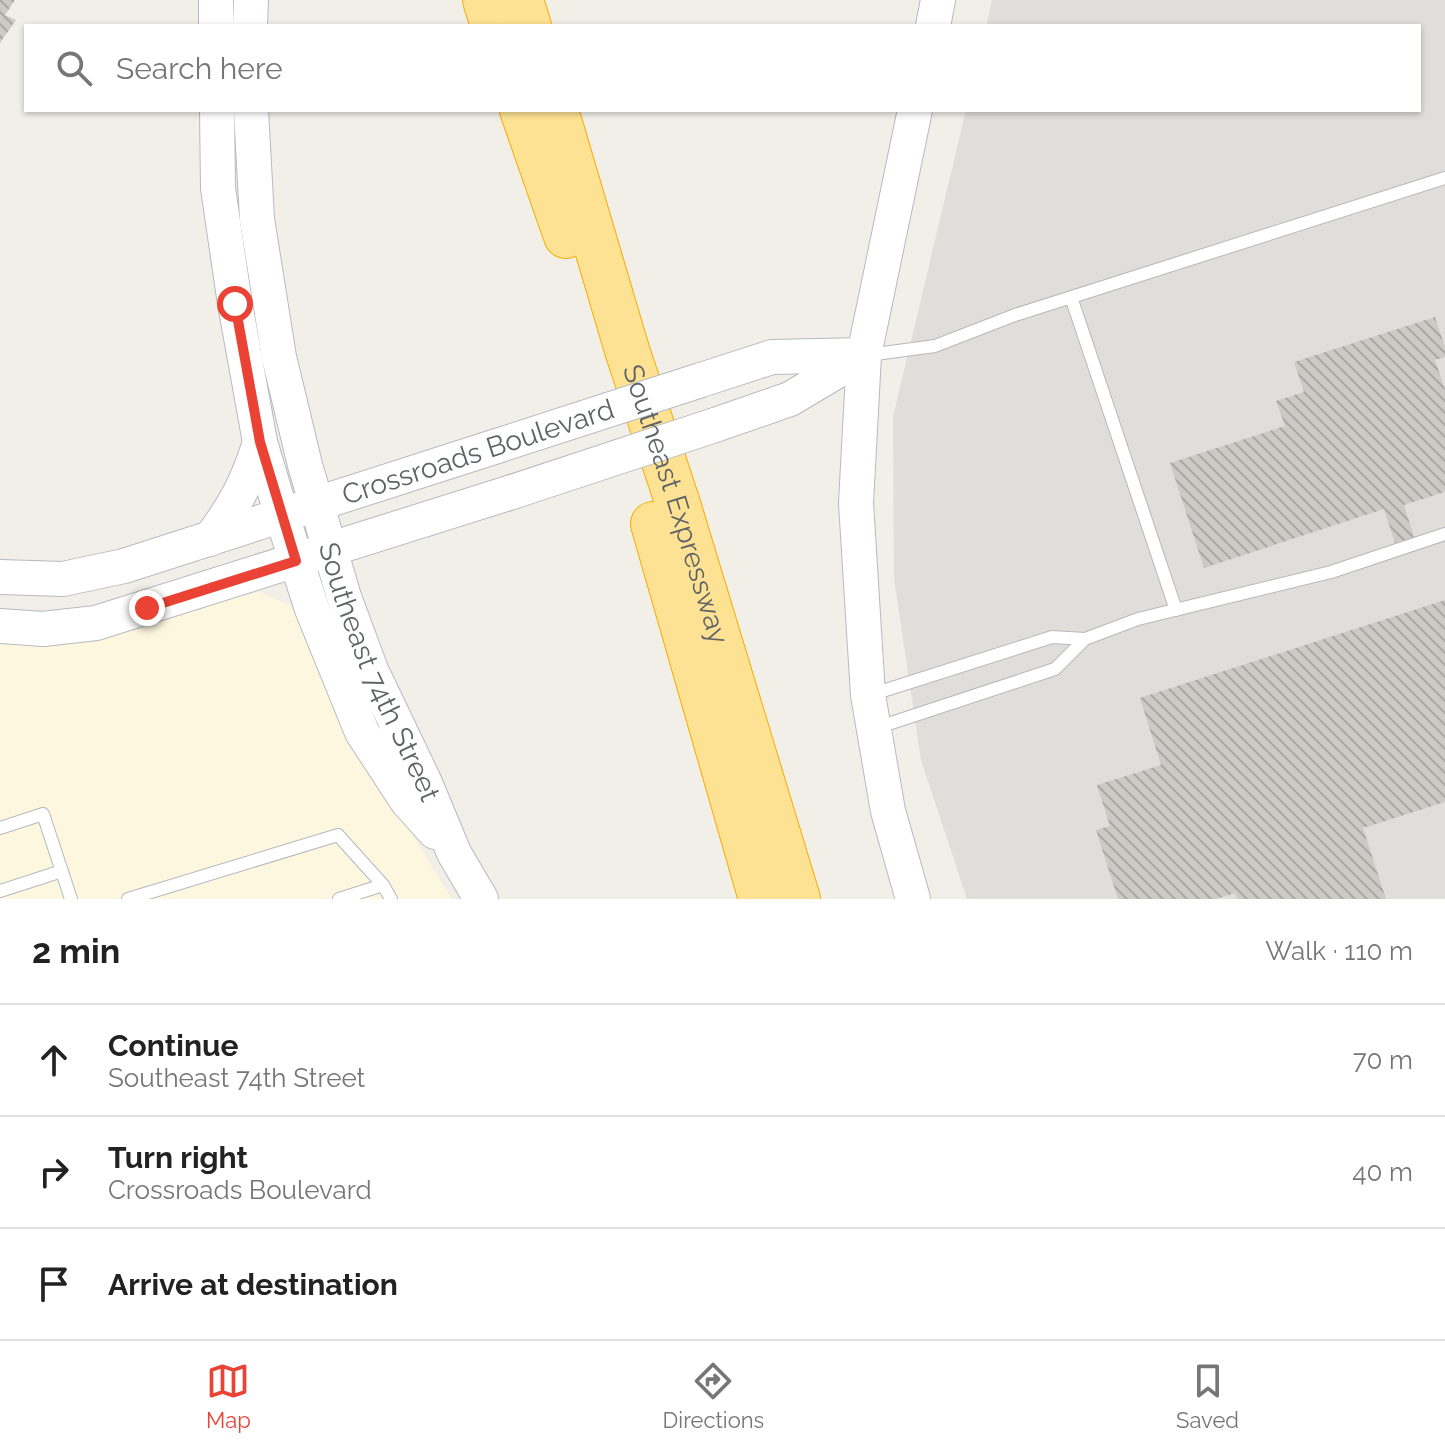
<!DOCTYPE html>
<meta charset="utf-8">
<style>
:root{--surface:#fff;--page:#f2f2f2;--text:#222;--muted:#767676;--line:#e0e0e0;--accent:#ea4335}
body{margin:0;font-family:Raleway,sans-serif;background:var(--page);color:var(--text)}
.stop{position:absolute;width:24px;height:24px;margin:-18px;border:6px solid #ea4335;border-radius:50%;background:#fff}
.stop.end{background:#ea4335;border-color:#fff;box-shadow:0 2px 8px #0008}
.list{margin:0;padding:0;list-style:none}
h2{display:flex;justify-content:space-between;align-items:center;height:104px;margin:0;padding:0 32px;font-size:34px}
h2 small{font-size:26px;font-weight:400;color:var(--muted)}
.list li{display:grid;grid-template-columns:52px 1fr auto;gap:24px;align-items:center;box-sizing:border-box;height:112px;padding:0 32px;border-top:2px solid var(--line)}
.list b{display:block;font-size:30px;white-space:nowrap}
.list p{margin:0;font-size:26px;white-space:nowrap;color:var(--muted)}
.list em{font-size:26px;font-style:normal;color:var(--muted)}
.icon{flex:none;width:44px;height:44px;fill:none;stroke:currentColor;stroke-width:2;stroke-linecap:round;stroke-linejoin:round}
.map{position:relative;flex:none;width:1445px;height:899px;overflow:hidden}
.search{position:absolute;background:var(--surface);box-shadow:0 2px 6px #0004;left:24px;right:24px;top:24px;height:88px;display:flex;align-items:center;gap:20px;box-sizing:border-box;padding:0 28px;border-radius:0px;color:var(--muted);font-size:30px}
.sheet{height:440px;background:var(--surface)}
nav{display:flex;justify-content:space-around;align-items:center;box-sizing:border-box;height:112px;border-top:2px solid var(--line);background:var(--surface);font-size:22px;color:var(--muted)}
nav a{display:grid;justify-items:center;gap:4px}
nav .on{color:var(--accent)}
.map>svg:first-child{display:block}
.commercial{fill:#fef7e0}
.industrial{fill:#e0deda}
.building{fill:url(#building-back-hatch)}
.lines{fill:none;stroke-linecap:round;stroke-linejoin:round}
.lane-casing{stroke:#b5b8bc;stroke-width:14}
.secondary-casing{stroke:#b6babf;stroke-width:36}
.highway-casing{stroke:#f9ab00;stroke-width:46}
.lane{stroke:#fff;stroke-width:12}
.secondary{stroke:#fff;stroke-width:34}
.highway{stroke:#fde293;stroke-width:44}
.secondary-bridge-casing{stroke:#b6babf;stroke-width:36;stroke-linecap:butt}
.secondary-bridge{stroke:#fff;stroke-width:34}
.route{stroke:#ea4335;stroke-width:10}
.labels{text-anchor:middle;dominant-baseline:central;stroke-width:7;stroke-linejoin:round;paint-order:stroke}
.street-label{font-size:28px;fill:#5f6368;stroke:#fff}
</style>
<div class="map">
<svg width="1445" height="899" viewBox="0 0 1445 899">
<defs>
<pattern id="building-back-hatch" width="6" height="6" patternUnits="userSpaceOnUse" patternTransform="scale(2)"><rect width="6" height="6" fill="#cccac5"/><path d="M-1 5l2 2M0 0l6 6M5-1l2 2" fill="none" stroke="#a9a8a4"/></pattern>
</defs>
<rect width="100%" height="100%" fill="#f1efe8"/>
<path class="commercial" d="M260,592L290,605L398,812L452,899H0V637Z"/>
<path class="industrial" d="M992,0H1445V899H967L921,760L894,578L893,417L966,110H1419V26H986Z"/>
<path class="building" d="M0,0H15L5,15L16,20L0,43Z
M1435,317L1445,347V357L1435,360L1445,389V492L1404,505L1414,537L1395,543L1384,509L1204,568L1170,463L1285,426L1276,401L1304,392L1294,362Z
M1445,600V802L1363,828L1386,899H1237L1235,893L1216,899H1118L1096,830L1110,826L1097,785L1161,765L1140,698Z"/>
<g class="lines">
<defs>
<path id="lane" d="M1071,297L1176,610
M868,355L935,346L1015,315L1445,178
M1085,639L1138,619L1331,572L1445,534
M870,695L1052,637L1085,639L1055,669L876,728
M0,828L43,814L71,899
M0,891L62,871
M128,899L338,835L383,885L391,899
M339,899L383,885"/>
<g id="secondary">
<path d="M216,0V26"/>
<path d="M250,26L251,0"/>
<path d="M933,26L938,0"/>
<path d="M217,110L218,188L235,304L260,442L282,516L312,609L362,732L407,801L435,832"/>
<path id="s1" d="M251,110L257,219L279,357L305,465L344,597L371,670L425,783L454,853L481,899"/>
<path d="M701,380L772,357L864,355"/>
<path d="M715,425L790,399L862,356"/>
<path d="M210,539C235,506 248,481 260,442"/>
<path d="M0,577L63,579L124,566L497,446"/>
<path d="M0,626L43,629L96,623L512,492"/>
<path d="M913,899L888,811L868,695L856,503L864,355L915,110"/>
</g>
<g id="highway">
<path d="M485,0L493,26"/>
<path d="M521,0L529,26"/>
<path d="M522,110L566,236"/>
<path id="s2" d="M556,110L627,350L678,504L798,899"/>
<path d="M653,524L761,899"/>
</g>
</defs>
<use href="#lane" class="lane-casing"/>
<use href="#secondary" class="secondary-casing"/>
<use href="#highway" class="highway-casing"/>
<use href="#lane" class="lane"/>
<use href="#secondary" class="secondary"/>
<use href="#highway" class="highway"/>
<defs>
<path id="secondary-bridge" d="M497,446L701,380
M512,492L715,425"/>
</defs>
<use href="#secondary-bridge" class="secondary-bridge-casing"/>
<use href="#secondary-bridge" class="secondary-bridge"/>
</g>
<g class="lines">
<path class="route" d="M147,608L296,561L260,442L235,304"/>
</g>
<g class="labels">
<g class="street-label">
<text transform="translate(478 452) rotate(-18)">Crossroads Boulevard</text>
<text stroke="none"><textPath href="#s2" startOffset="412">Southeast Expressway</textPath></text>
<text stroke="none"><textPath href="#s1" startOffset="580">Southeast 74th Street</textPath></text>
</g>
</g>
</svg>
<div class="stop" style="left:235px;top:304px"></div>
<div class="stop end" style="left:147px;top:608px"></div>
<div class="search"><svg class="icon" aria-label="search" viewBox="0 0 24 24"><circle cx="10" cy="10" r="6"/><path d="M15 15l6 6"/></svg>Search here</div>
</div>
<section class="sheet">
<h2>2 min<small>Walk · 110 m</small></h2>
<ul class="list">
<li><svg class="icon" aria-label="ahead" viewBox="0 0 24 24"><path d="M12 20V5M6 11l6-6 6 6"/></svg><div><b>Continue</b><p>Southeast 74th Street</p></div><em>70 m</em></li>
<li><svg class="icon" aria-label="right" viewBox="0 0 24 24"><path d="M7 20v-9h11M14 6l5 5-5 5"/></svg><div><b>Turn right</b><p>Crossroads Boulevard</p></div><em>40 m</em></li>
<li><svg class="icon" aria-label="arrive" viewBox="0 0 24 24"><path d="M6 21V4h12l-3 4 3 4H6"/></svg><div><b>Arrive at destination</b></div></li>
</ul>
</section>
<nav>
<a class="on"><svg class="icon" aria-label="map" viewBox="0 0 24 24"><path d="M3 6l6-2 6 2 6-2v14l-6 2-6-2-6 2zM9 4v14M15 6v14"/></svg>Map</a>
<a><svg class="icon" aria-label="directions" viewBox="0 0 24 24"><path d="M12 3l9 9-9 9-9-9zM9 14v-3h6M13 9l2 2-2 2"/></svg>Directions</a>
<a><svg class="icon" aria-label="saved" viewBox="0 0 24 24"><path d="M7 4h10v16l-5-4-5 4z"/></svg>Saved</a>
</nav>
